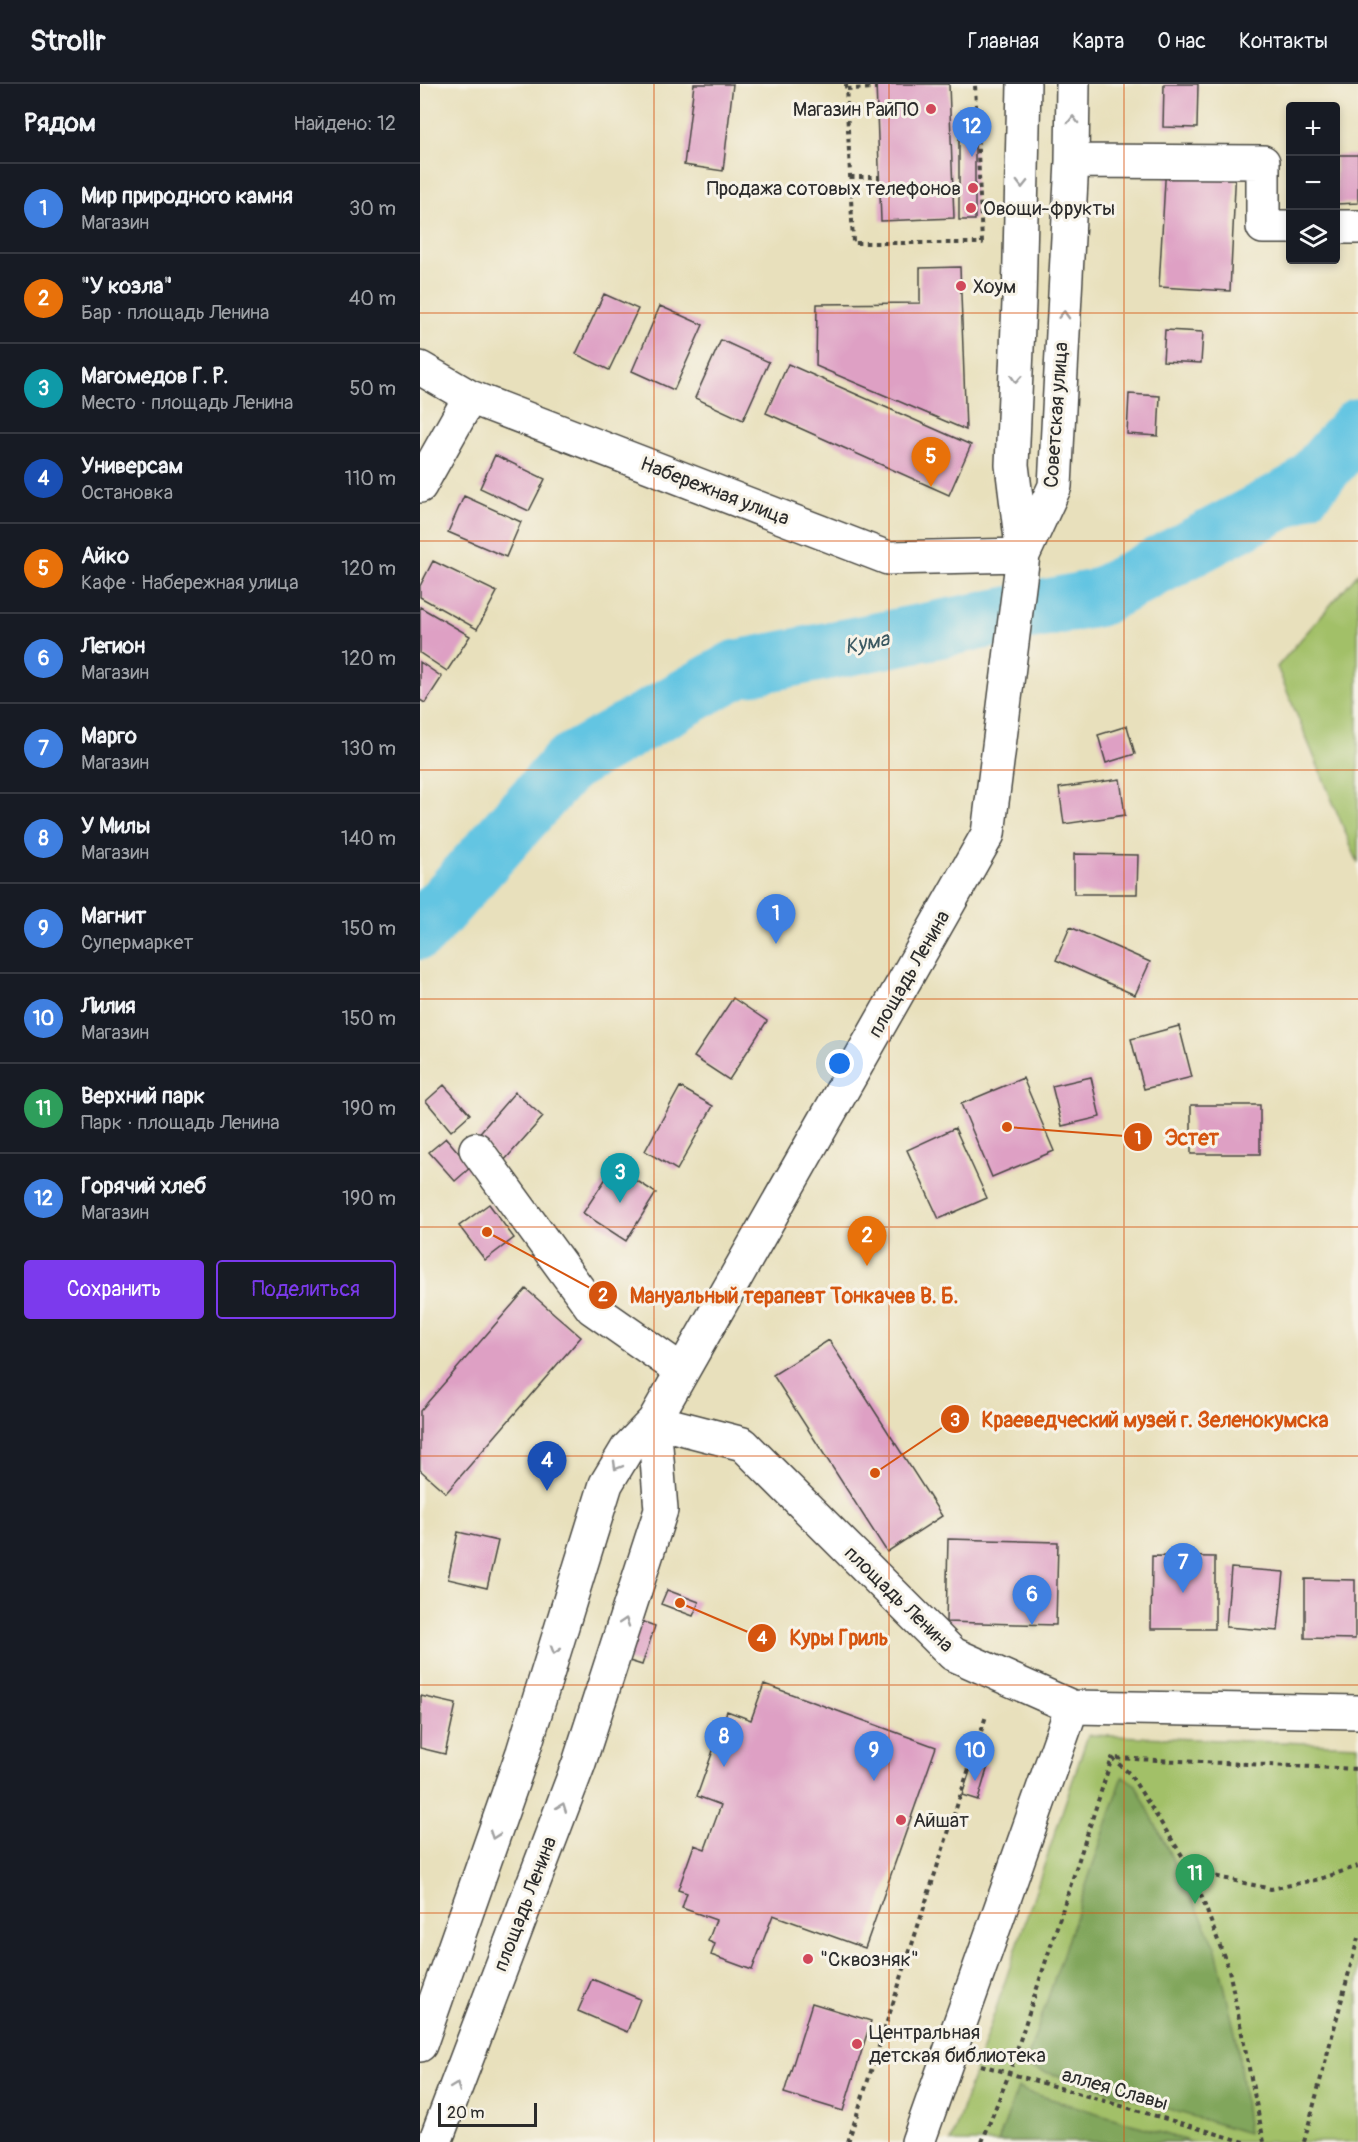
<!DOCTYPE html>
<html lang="ru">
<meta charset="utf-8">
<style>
:root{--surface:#171b24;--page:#242831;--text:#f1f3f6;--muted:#9ea1a6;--line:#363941;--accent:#7c3aed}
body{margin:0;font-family:Pangolin,sans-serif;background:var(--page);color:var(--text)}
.controls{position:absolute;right:18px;top:18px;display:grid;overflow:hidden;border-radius:6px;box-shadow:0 3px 9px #0003}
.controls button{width:54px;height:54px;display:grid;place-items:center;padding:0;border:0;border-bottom:2px solid var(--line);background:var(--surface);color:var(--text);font:30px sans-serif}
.scale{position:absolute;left:18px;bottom:15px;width:99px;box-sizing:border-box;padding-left:6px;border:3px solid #2b2b2b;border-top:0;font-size:16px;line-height:21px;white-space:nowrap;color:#2b2b2b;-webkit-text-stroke:4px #f7f3e8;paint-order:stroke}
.you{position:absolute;left:420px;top:980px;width:21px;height:21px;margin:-15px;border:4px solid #fff;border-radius:50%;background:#1a73e8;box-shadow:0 0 0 9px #1a73e833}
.badge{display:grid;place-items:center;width:39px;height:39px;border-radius:50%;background:var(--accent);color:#fff;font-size:20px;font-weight:700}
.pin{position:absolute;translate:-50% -50px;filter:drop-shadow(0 2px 3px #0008)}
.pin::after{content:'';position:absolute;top:32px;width:21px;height:18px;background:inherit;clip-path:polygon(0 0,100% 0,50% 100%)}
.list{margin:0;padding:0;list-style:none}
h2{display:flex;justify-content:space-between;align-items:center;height:78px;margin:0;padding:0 24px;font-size:26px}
h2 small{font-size:20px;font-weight:400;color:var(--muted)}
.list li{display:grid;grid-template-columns:39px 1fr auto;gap:18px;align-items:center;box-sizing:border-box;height:90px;padding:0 24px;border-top:2px solid var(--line)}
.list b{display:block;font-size:22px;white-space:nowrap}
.list p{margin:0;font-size:20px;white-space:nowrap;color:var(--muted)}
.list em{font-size:20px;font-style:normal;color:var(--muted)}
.actions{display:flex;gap:12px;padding:18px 24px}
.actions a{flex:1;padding:14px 0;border:2px solid var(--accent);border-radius:6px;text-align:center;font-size:21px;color:var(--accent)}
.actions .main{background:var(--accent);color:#fff}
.icon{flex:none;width:33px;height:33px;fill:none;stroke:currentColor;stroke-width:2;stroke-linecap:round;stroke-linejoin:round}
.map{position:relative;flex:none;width:938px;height:2058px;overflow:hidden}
header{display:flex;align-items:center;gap:36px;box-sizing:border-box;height:84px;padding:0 30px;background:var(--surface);border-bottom:2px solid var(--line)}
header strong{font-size:28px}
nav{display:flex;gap:33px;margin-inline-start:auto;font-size:21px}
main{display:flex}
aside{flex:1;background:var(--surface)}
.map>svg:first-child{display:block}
.green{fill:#a2c068;stroke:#66764a;stroke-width:1.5}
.forest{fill:#81a65c;stroke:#566844;stroke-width:1.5}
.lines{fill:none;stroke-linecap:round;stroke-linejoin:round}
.river{stroke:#64c5e2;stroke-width:58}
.building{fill:#dea0c4}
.minor-casing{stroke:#474641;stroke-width:36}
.path{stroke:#474641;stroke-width:4;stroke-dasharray:4.5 4.5;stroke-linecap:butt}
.minor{stroke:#fff;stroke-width:33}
.oneway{stroke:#a0a0a0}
.grid{fill:none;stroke:#d5540f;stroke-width:1.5;stroke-opacity:0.55}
.poi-dot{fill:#d1495b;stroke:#f7f3e8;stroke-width:2}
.labels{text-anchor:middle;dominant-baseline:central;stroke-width:6;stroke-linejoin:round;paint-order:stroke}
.poi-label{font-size:20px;fill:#2b2b2b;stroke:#f7f3e8;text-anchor:start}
.street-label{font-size:20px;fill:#2b2b2b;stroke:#f7f3e8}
.water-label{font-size:21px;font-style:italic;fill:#3c5962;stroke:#f7f3e8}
.leader{fill:none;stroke:#d5540f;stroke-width:2}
.callout-dot{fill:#d5540f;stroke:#f7f3e8;stroke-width:2}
.mark-label{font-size:18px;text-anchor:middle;font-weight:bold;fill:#fff}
.callout-label{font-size:21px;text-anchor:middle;font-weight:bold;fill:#d5540f;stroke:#f7f3e8;stroke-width:6;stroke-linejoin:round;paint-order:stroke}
</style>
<header>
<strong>Strollr</strong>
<nav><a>Главная</a><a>Карта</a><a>О нас</a><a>Контакты</a></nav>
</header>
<main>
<aside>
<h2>Рядом<small>Найдено: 12</small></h2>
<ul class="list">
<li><span class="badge" style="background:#3f7fe0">1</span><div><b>Мир природного камня</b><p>Магазин</p></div><em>30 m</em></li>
<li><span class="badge" style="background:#e8710a">2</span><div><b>&quot;У козла&quot;</b><p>Бар · площадь Ленина</p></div><em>40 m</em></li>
<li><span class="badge" style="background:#0f9aa8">3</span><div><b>Магомедов Г. Р.</b><p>Место · площадь Ленина</p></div><em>50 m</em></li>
<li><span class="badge" style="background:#1a4fb4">4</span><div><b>Универсам</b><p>Остановка</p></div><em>110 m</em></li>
<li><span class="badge" style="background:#e8710a">5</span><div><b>Айко</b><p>Кафе · Набережная улица</p></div><em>120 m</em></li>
<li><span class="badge" style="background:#3f7fe0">6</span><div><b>Легион</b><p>Магазин</p></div><em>120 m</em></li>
<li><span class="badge" style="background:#3f7fe0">7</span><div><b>Марго</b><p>Магазин</p></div><em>130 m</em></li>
<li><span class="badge" style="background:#3f7fe0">8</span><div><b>У Милы</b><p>Магазин</p></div><em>140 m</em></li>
<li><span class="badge" style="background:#3f7fe0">9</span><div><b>Магнит</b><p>Супермаркет</p></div><em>150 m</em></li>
<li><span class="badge" style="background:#3f7fe0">10</span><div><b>Лилия</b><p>Магазин</p></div><em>150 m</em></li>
<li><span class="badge" style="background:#2e9e5b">11</span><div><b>Верхний парк</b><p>Парк · площадь Ленина</p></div><em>190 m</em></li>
<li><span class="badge" style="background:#3f7fe0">12</span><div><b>Горячий хлеб</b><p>Магазин</p></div><em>190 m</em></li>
</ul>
<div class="actions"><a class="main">Сохранить</a><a>Поделиться</a></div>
</aside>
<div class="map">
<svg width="938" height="2058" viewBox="0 0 938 2058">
<rect width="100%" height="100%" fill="#f7f3e8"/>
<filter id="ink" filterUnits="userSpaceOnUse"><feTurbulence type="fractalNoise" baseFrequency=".0167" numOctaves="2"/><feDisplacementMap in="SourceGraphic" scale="12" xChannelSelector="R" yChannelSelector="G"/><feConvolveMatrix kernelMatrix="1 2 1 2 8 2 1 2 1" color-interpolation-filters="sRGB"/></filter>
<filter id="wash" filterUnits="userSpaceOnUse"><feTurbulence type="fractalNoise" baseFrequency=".008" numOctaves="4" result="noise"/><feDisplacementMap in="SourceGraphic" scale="24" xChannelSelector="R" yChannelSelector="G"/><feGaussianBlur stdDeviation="1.35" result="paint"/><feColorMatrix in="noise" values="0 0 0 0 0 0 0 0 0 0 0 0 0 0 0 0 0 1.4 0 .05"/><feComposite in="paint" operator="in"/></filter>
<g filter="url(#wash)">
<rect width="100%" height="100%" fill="#e8e0bc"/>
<path class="green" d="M938,489V779L857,583Z
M668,1651L938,1661V2058H531Z"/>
<path class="forest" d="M703,1692L716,1701L795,1861L817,1957L828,2049L605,1982Z
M598,2004L605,2007L771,2058H578Z"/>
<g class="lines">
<path class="river" d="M0,847L148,680L316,585L677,514L885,404L938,343"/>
</g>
<g id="blocks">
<path class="building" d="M274,0H313L303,87L264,81Z
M456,0H529L534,134L461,137Z
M744,0H778L777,44L743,43Z
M539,55H555V136H539Z
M916,71H938V119L916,120Z
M746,79L816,83L810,207L739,203Z
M540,183L546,346L396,282L397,220L500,219V184Z
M184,210L218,225L189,286L156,270Z
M240,222L283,241L254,306L212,287Z
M745,246L783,248L781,279L743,277Z
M301,256L349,278L323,336L275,314Z
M368,280L551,361L529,411L346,329Z
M709,310L740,312L738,352L707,350Z
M75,371L125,395L109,427L60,404Z
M44,412L101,438L86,473L28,448Z
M13,477L77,508L57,545L0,513V502Z
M0,523L50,552L27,587L0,569Z
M0,578L22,593L5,619L0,616Z
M707,642L715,670L686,679L678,651Z
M700,695L705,731L644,740L639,704Z
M654,770L718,771L717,810H654Z
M650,843L730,878L715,911L636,876Z
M313,914L347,937L309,996L274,973Z
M759,942L772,993L724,1005L711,955Z
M671,993L680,1033L642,1042L632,1002Z
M603,994L634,1067L572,1093L541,1020Z
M24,1001L50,1030L31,1047L6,1017Z
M260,1003L293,1022L257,1086L225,1067Z
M95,1008L123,1033L83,1078L56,1053Z
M771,1021H840V1070H771Z
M535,1044L567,1114L519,1135L487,1066Z
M26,1054L51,1083L35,1097L9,1068Z
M194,1082L236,1109L206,1157L163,1129Z
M69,1120L94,1154L65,1176L39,1142Z
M106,1205L161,1253L26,1409L0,1386V1327Z
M409,1256L522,1432L467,1468L353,1291Z
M38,1448L78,1457L67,1504L28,1495Z
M528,1455L638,1458L636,1541L526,1538Z
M732,1472L795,1473V1545H731Z
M811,1484L864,1488L858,1547L806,1543Z
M885,1495L935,1496V1555L885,1554Z
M247,1506L279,1518L273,1532L241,1520Z
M216,1535L235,1542L222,1581L203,1575Z
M344,1600L516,1663L445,1864L353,1831L332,1886L291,1871L295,1860L288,1857L296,1836L262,1824L267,1809L258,1806L274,1761L285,1765L301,1721L277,1712L307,1627L331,1636Z
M1,1612L36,1620L25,1670L0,1664Z
M553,1678L568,1682L558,1716L542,1711Z
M172,1895L220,1915L207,1948L158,1927Z
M392,1919L451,1937L423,2027L364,2009Z"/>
</g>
</g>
<g filter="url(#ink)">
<use href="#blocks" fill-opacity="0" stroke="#474641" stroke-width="1.5"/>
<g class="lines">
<defs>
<path id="minor" d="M652,77L843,78V143H870
M916,143H938
M0,284L50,313L468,474L603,471
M0,402L50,313
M603,471L635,402L652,77L653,0
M56,1065L172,1224L262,1287
M234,1337L323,1360L533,1570L652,1623L938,1628
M0,1961L103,1668L186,1400L207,1365L234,1337L568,750L603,471L592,381L599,218L604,0
M15,2058L159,1679L241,1426L234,1337
M498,2058L652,1623"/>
</defs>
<use href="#minor" class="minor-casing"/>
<path class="path" d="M426,0L433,159H562L555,0
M427,5L457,4
M430,93H460
M772,1787L709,1689L692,1674L938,1685
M561,1981L825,2058
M428,2058L566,1632
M562,2058L589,1990L692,1674
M844,2058L809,1886L772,1787L851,1805L900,1795L938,1782
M884,2058L938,1854"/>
<use href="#minor" class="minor"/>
</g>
<defs><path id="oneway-chevron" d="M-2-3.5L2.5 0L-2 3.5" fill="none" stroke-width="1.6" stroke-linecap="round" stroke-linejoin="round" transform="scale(1.5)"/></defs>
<g class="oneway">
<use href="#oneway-chevron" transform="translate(653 36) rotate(-89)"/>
<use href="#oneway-chevron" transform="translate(602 100) rotate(91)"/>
<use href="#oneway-chevron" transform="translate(644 231) rotate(-87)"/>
<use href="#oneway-chevron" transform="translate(596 295) rotate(93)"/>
<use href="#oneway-chevron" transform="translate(197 1382) rotate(120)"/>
<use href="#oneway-chevron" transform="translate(205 1538) rotate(-72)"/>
<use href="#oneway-chevron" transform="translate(135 1566) rotate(107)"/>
<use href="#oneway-chevron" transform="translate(142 1723) rotate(-69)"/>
<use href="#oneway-chevron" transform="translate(74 1751) rotate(109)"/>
<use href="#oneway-chevron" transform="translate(36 2003) rotate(-69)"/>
</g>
</g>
<path class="grid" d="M234,0V2058M469,0V2058M704,0V2058M0,229H938M0,457H938M0,686H938M0,915H938M0,1143H938M0,1372H938M0,1601H938M0,1829H938"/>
<g class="poi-dot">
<circle cx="511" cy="25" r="6"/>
<circle cx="553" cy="104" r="6"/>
<circle cx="551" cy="124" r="6"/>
<circle cx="541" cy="202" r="6"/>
<circle cx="481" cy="1736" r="6"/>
<circle cx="388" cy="1875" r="6"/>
<circle cx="437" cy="1960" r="6"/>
</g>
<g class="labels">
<g class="poi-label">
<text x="499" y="25" text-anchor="end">Магазин РайПО</text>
<text x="541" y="104" text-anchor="end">Продажа сотовых телефонов</text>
<text x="563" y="124">Овощи-фрукты</text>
<text x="553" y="202">Хоум</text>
<text x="493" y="1736">Айшат</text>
<text x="400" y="1875">"Сквозняк"</text>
<text x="449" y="1948">Центральная<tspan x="449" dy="23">детская библиотека</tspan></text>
</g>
<g class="street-label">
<text transform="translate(636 331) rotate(-86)">Советская улица</text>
<text transform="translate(295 407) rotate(21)">Набережная улица</text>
<text transform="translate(489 890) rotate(-60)">площадь Ленина</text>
<text transform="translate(479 1515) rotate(44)">площадь Ленина</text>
<text transform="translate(105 1820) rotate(-69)">площадь Ленина</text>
<text transform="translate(695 2005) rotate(16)">аллея Славы</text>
</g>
<g class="water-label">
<text transform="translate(447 559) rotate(-11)">Кума</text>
</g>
</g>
<path class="leader" d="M587 1043L718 1053M67 1148L183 1211M455 1389L535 1335M260 1519L342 1554"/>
<g class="callout-dot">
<circle cx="587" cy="1043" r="6"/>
<circle cx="67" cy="1148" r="6"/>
<circle cx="455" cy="1389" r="6"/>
<circle cx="260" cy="1519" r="6"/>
<circle cx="718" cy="1053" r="15"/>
<circle cx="183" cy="1211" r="15"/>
<circle cx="535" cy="1335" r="15"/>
<circle cx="342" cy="1554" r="15"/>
</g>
<g class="mark-label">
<text x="718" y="1060">1</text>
<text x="183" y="1217">2</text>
<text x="535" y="1342">3</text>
<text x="342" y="1560">4</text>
</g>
<g class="callout-label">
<text x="772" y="1061">Эстет</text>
<text x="374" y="1219">Мануальный терапевт Тонкачев В. Б.</text>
<text x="735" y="1343">Краеведческий музей г. Зеленокумска</text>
<text x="419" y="1561">Куры Гриль</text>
</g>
</svg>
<div class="controls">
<button>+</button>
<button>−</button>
<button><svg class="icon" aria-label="layers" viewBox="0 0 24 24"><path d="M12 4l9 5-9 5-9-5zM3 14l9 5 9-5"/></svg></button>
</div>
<div class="scale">20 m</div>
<div class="you"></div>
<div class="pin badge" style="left:356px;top:860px;background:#3f7fe0">1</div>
<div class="pin badge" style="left:447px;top:1182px;background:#e8710a">2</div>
<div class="pin badge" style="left:200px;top:1119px;background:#0f9aa8">3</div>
<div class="pin badge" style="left:127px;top:1407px;background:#1a4fb4">4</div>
<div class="pin badge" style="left:511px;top:403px;background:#e8710a">5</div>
<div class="pin badge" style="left:612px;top:1541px;background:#3f7fe0">6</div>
<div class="pin badge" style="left:763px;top:1509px;background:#3f7fe0">7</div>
<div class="pin badge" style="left:304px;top:1683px;background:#3f7fe0">8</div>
<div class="pin badge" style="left:454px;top:1697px;background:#3f7fe0">9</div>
<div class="pin badge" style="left:555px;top:1697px;background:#3f7fe0">10</div>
<div class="pin badge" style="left:775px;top:1820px;background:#2e9e5b">11</div>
<div class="pin badge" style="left:552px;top:73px;background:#3f7fe0">12</div>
</div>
</main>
